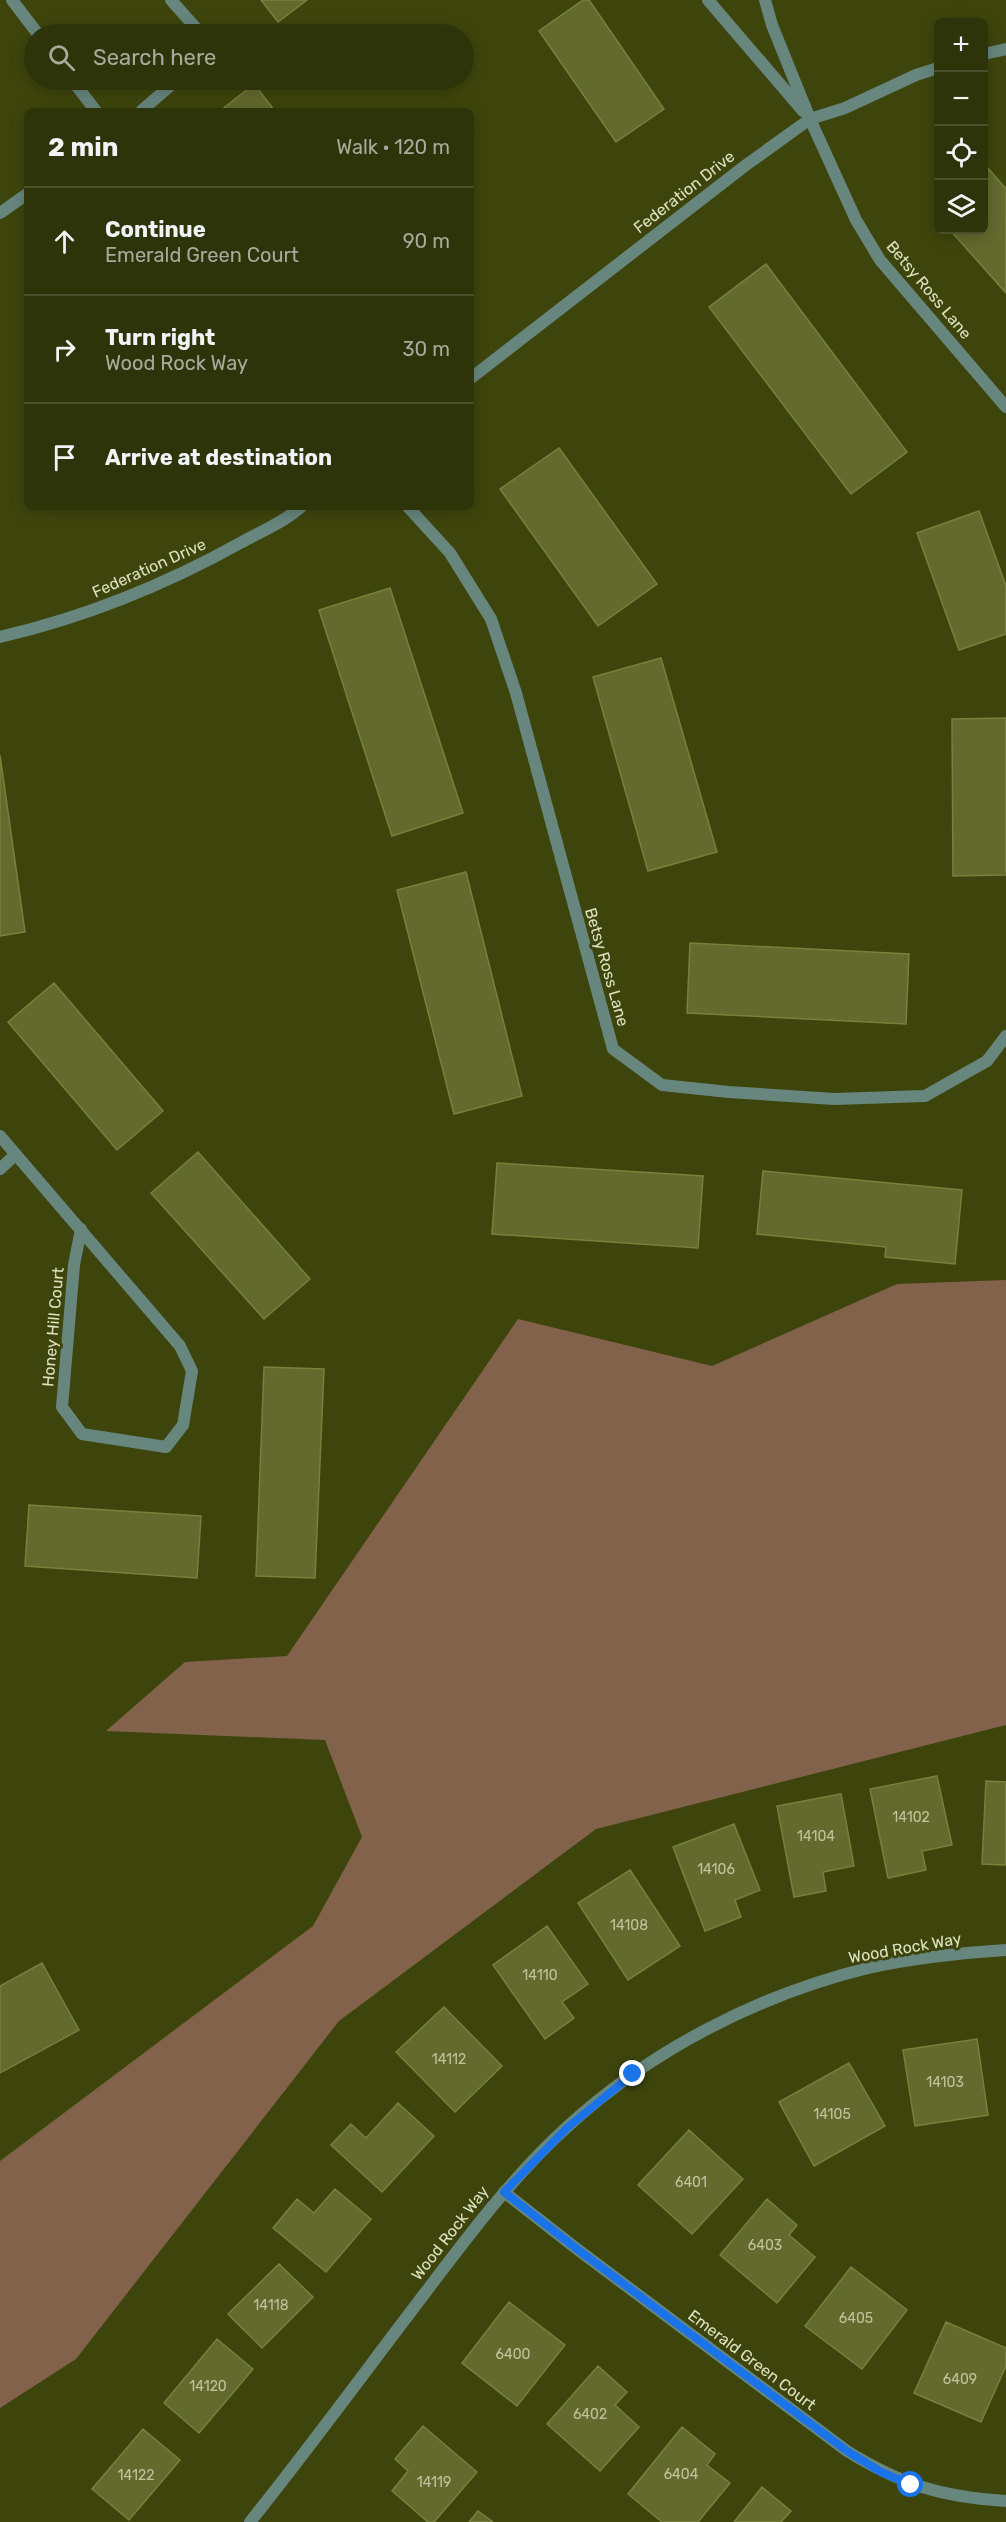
<!DOCTYPE html>
<meta charset="utf-8">
<style>
:root{--surface:#2e3409;--page:#363c12;--text:#f1f3f6;--muted:#a7aa9c;--line:#494f2a}
body{margin:0;font-family:Rubik,sans-serif;background:var(--page);color:var(--text)}
.controls{position:absolute;right:18px;top:18px;display:grid;overflow:hidden;border-radius:9px;box-shadow:0 3px 15px #0003}
.controls button{width:54px;height:54px;display:grid;place-items:center;padding:0;border:0;border-bottom:2px solid var(--line);background:var(--surface);color:var(--text);font:30px sans-serif}
.stop{position:absolute;width:18px;height:18px;margin:-14px;border:4px solid #1a73e8;border-radius:50%;background:#fff}
.stop.end{background:#1a73e8;border-color:#fff;box-shadow:0 2px 6px #0008}
.list{margin:0;padding:0;list-style:none}
h2{display:flex;justify-content:space-between;align-items:center;height:78px;margin:0;padding:0 24px;font-size:26px}
h2 small{font-size:20px;font-weight:400;color:var(--muted)}
.list li{display:grid;grid-template-columns:39px 1fr auto;gap:18px;align-items:center;box-sizing:border-box;height:108px;padding:0 24px;border-top:2px solid var(--line)}
.list b{display:block;font-size:22px;white-space:nowrap}
.list p{margin:0;font-size:20px;white-space:nowrap;color:var(--muted)}
.list em{font-size:20px;font-style:normal;color:var(--muted)}
.icon{flex:none;width:33px;height:33px;fill:none;stroke:currentColor;stroke-width:2;stroke-linecap:round;stroke-linejoin:round}
.map{position:relative;flex:none;width:1006px;height:2522px;overflow:hidden}
.search{position:absolute;background:var(--surface);box-shadow:0 3px 15px #0003;left:24px;top:24px;width:450px;height:66px;display:flex;align-items:center;gap:15px;box-sizing:border-box;padding:0 21px;border-radius:33px;color:var(--muted);font-size:22px}
.panel{position:absolute;background:var(--surface);box-shadow:0 3px 15px #0003;left:24px;top:108px;width:450px;height:402px;border-radius:9px}
.map>svg:first-child{display:block}
.green{fill:#82624b}
.building{fill:#626a2e;stroke:#77813a;stroke-width:1.5}
.lines{fill:none;stroke-linecap:round;stroke-linejoin:round}
.minor{stroke:#67867e;stroke-width:12}
.route{stroke:#1a73e8;stroke-width:8}
.labels{text-anchor:middle;dominant-baseline:central;stroke-width:6;stroke-linejoin:round;paint-order:stroke}
.number-label{font-size:14px;fill:#bec49b}
.street-label{font-size:16px;fill:#dce2bf;stroke:#3e450c}
</style>
<div class="map">
<svg width="1006" height="2522" viewBox="0 0 1006 2522">
<rect width="100%" height="100%" fill="#3e450c"/>
<path class="green" d="M1006,1280V1725L596,1829L339,2021L76,2359L0,2408V2161L313,1926L362,1837L325,1740L106,1731L185,1662L287,1656L518,1319L712,1366L897,1284Z"/>
<path class="building" d="M261,0H307L278,22Z
M583,0H589L664,109L616,142L539,31Z
M254,84L275,111H220Z
M987,167L1006,189V293L950,230H984V170Z
M766,264L907,452L851,494L709,307Z
M559,448L657,584L598,626L500,489Z
M979,511L1006,586V634L959,650L917,533Z
M390,588L463,813L392,836L319,610Z
M661,658L717,852L648,871L593,677Z
M1006,718V875L953,876L952,719Z
M0,755L25,932L0,936Z
M466,872L522,1096L454,1114L397,890Z
M690,943L909,954L906,1024L687,1013Z
M54,983L163,1111L117,1150L8,1022Z
M198,1152L310,1279L264,1319L151,1193Z
M497,1163L703,1176L698,1248L492,1234Z
M763,1171L962,1190L955,1264L885,1257L886,1247L757,1234Z
M264,1367L324,1369L315,1578L256,1576Z
M29,1505L201,1516L197,1578L25,1566Z
M937,1776L952,1845L922,1851L926,1870L888,1878L870,1789Z
M986,1781L1006,1782V1865L982,1864Z
M841,1794L854,1866L823,1872L826,1891L794,1897L777,1806Z
M734,1824L760,1890L735,1900L741,1917L705,1931L673,1847Z
M630,1870L680,1946L628,1980L578,1903Z
M547,1926L588,1984L562,2002L574,2018L545,2039L493,1965Z
M42,1963L79,2030L0,2073V1986Z
M444,2007L502,2066L455,2112L396,2052Z
M977,2039L988,2115L915,2126L903,2050Z
M849,2063L885,2126L814,2166L779,2102Z
M398,2103L434,2136L382,2192L331,2145L351,2124L366,2138Z
M689,2130L743,2179L692,2234L638,2185Z
M335,2189L371,2219L326,2272L273,2228L297,2199L314,2213Z
M767,2199L797,2225L789,2235L815,2257L777,2303L720,2255Z
M279,2264L313,2297L262,2348L228,2314Z
M851,2267L907,2310L862,2369L805,2326Z
M509,2302L565,2345L517,2406L462,2363Z
M946,2322L1006,2348V2366L981,2422L914,2393Z
M217,2339L253,2369L199,2433L164,2403Z
M598,2366L627,2392L615,2405L639,2427L600,2471L547,2424Z
M423,2426L477,2472L434,2522H428L392,2491L408,2471L395,2459Z
M682,2427L715,2454L707,2465L730,2483L698,2522H662L628,2494Z
M143,2429L180,2460L129,2520L92,2489Z
M762,2487L791,2511L781,2522H734Z
M478,2511L493,2522H469Z"/>
<g class="lines">
<path class="minor" d="M12,0L38,34
M171,0L195,27L194,34
M708,0L803,111
M765,0L772,25L810,119L856,220L880,260L1006,407
M984,54L1006,49
M72,80L96,111
M141,111L177,80
M0,213L27,194
M471,378L746,165L810,119L845,108L916,75L938,68
M408,507L450,553L491,619L516,693L613,1049L662,1085L729,1092L834,1099L925,1096L987,1061L1006,1036
M0,637C86,617 165,585 242,542C262,531 284,522 301,507
M0,1136L180,1346L192,1371L183,1425L166,1447L82,1434L62,1407L74,1265L81,1229
M0,1169L15,1155
M504,2192L577,2249L847,2451C902,2485 942,2497 1006,2501
M250,2522C310,2447 367,2369 425,2293C469,2235 513,2176 567,2127C651,2050 758,1995 868,1968C913,1958 960,1953 1006,1950"/>
</g>
<g class="lines">
<path class="route" d="M633,2074L568,2127L504,2192L577,2249L847,2451L881,2472L911,2485"/>
</g>
<g class="labels">
<g class="number-label">
<text x="911" y="1817">14102</text>
<text x="816" y="1836">14104</text>
<text x="716" y="1869">14106</text>
<text x="629" y="1925">14108</text>
<text x="540" y="1975">14110</text>
<text x="449" y="2059">14112</text>
<text x="945" y="2082">14103</text>
<text x="832" y="2114">14105</text>
<text x="691" y="2182">6401</text>
<text x="765" y="2245">6403</text>
<text x="271" y="2305">14118</text>
<text x="856" y="2318">6405</text>
<text x="513" y="2354">6400</text>
<text x="960" y="2379">6409</text>
<text x="208" y="2386">14120</text>
<text x="590" y="2414">6402</text>
<text x="681" y="2474">6404</text>
<text x="136" y="2475">14122</text>
<text x="434" y="2482">14119</text>
</g>
<g class="street-label">
<text transform="translate(684 192) rotate(-38)">Federation Drive</text>
<text transform="translate(929 290) rotate(50)">Betsy Ross Lane</text>
<text transform="translate(149 568) rotate(-24)">Federation Drive</text>
<text transform="translate(607 967) rotate(74)">Betsy Ross Lane</text>
<text transform="translate(53 1327) rotate(-85)">Honey Hill Court</text>
<text transform="translate(905 1948) rotate(-10)">Wood Rock Way</text>
<text transform="translate(450 2233) rotate(-52)">Wood Rock Way</text>
<text transform="translate(752 2360) rotate(37)">Emerald Green Court</text>
</g>
</g>
</svg>
<div class="controls">
<button>+</button>
<button>−</button>
<button><svg class="icon" aria-label="locate" viewBox="0 0 24 24"><circle cx="12" cy="12" r="6"/><path d="M12 2v4M12 18v4M2 12h4M18 12h4"/></svg></button>
<button><svg class="icon" aria-label="layers" viewBox="0 0 24 24"><path d="M12 4l9 5-9 5-9-5zM3 14l9 5 9-5"/></svg></button>
</div>
<div class="stop" style="left:911px;top:2485px"></div>
<div class="stop end" style="left:633px;top:2074px"></div>
<div class="search"><svg class="icon" aria-label="search" viewBox="0 0 24 24"><circle cx="10" cy="10" r="6"/><path d="M15 15l6 6"/></svg>Search here</div>
<section class="panel">
<h2>2 min<small>Walk · 120 m</small></h2>
<ul class="list">
<li><svg class="icon" aria-label="ahead" viewBox="0 0 24 24"><path d="M12 20V5M6 11l6-6 6 6"/></svg><div><b>Continue</b><p>Emerald Green Court</p></div><em>90 m</em></li>
<li><svg class="icon" aria-label="right" viewBox="0 0 24 24"><path d="M7 20v-9h11M14 6l5 5-5 5"/></svg><div><b>Turn right</b><p>Wood Rock Way</p></div><em>30 m</em></li>
<li><svg class="icon" aria-label="arrive" viewBox="0 0 24 24"><path d="M6 21V4h12l-3 4 3 4H6"/></svg><div><b>Arrive at destination</b></div></li>
</ul>
</section>
</div>
